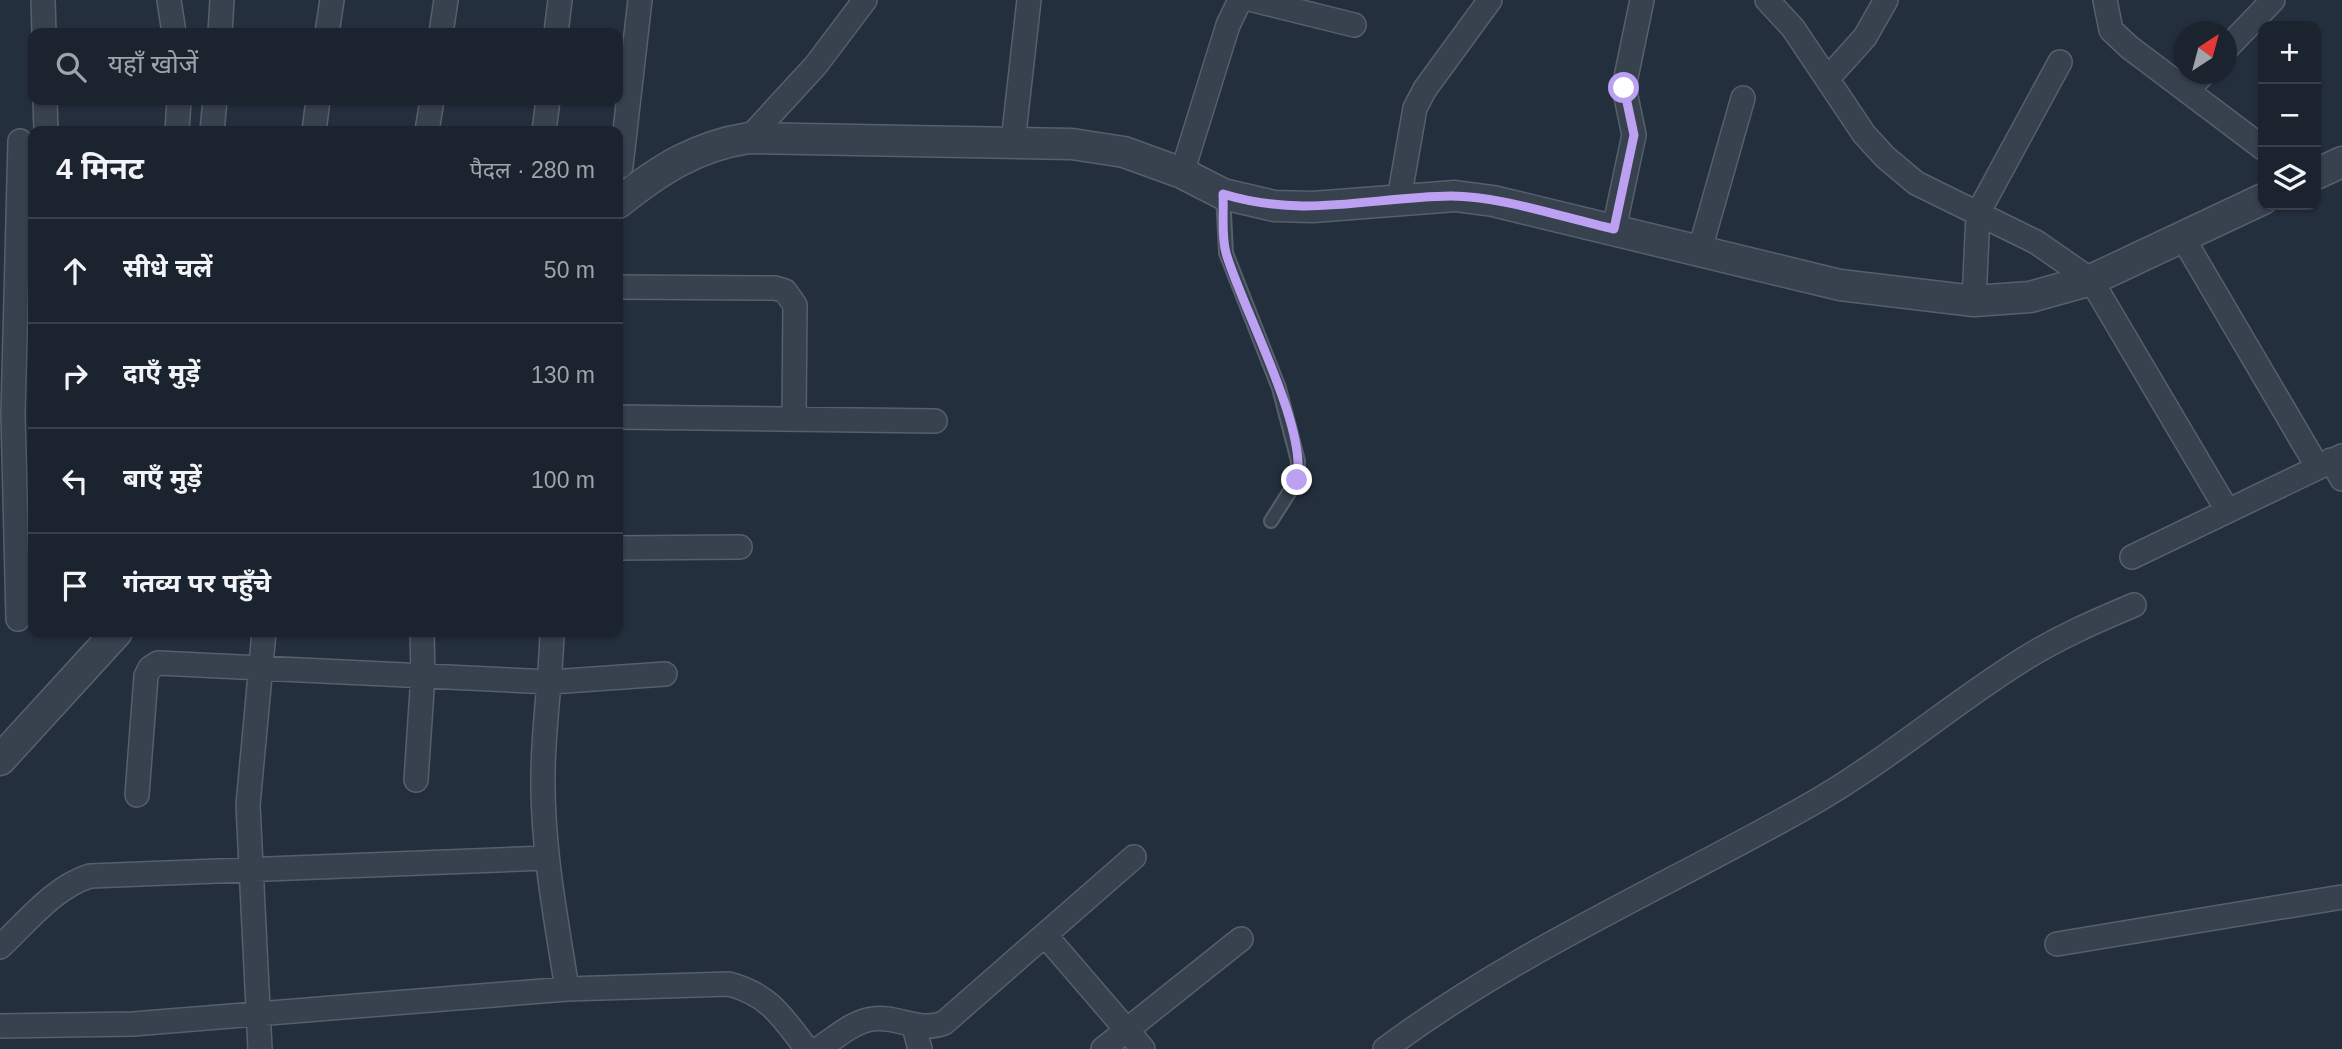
<!DOCTYPE html>
<html lang="hi">
<meta charset="utf-8">
<style>
:root{--surface:#1b232e;--page:#282f3a;--text:#f1f3f6;--muted:#a0a4aa;--line:#39404a}
body{margin:0;font-family:Arial,"Noto Sans Devanagari",sans-serif;background:var(--page);color:var(--text)}
.controls{position:absolute;right:21px;top:21px;display:grid;overflow:hidden;border-radius:14px;box-shadow:0 2px 5px #0004}
.controls button{width:63px;height:63px;display:grid;place-items:center;padding:0;border:0;border-bottom:2px solid var(--line);background:var(--surface);color:var(--text);font:35px sans-serif}
.compass{position:absolute;left:2174px;top:21px;width:63px;height:63px;border-radius:50%;background:var(--surface);box-shadow:0 2px 5px #0004;rotate:36deg}
.stop{position:absolute;width:21px;height:21px;margin:-16px;border:5px solid #bca0f2;border-radius:50%;background:#fff}
.stop.end{background:#bca0f2;border-color:#fff;box-shadow:0 2px 7px #0008}
.list{margin:0;padding:0;list-style:none}
h2{display:flex;justify-content:space-between;align-items:center;height:91px;margin:0;padding:0 28px;font-size:30px}
h2 small{font-size:23px;font-weight:400;color:var(--muted)}
.list li{display:grid;grid-template-columns:46px 1fr auto;gap:21px;align-items:center;box-sizing:border-box;height:105px;padding:0 28px;border-top:2px solid var(--line)}
.list b{display:block;font-size:26px;white-space:nowrap}
.list em{font-size:23px;font-style:normal;color:var(--muted)}
.icon{flex:none;width:38px;height:38px;fill:none;stroke:currentColor;stroke-width:2;stroke-linecap:round;stroke-linejoin:round}
.map{position:relative;flex:none;width:2342px;height:1049px;overflow:hidden}
.search{position:absolute;background:var(--surface);box-shadow:0 2px 5px #0004;left:28px;top:28px;width:595px;height:77px;display:flex;align-items:center;gap:18px;box-sizing:border-box;padding:0 24px;border-radius:14px;color:var(--muted);font-size:26px}
.panel{position:absolute;background:var(--surface);box-shadow:0 2px 5px #0004;left:28px;top:126px;width:595px;height:511px;border-radius:14px}
.map>svg:first-child{display:block}
.lines{fill:none;stroke-linecap:round;stroke-linejoin:round}
.service-casing{stroke:#565f6c;stroke-width:16}
.minor-casing{stroke:#565f6c;stroke-width:26}
.tertiary-casing{stroke:#565f6c;stroke-width:33}
.service{stroke:#38414e;stroke-width:12}
.minor{stroke:#38414e;stroke-width:23}
.tertiary{stroke:#38414e;stroke-width:30}
.route{stroke:#bca0f2;stroke-width:9}
</style>
<div class="map">
<svg width="2342" height="1049" viewBox="0 0 2342 1049">
<rect width="100%" height="100%" fill="#242f3e"/>
<g class="lines">
<defs>
<path id="service" d="M1223,194L1226,253L1279,388L1298,461L1297,480L1271,521"/>
<path id="minor" d="M43,0L44,33
M169,0L174,33
M1253,0L1354,25
M1767,0L1793,28L1864,134L1885,157L1916,183L2036,242L2091,280L2227,510
M2105,0L2111,30L2129,47L2263,148
M220,33L222,0
M327,33L332,0
M441,33L446,0
M556,33L560,0
M2226,49L2273,0
M1829,77L1865,37L1886,0
M2187,91L2203,74
M45,100L46,131
M177,131L179,100
M212,131L215,100
M314,131L318,100
M427,131L432,100
M544,131L548,100
M749,138L816,65L865,0
M1013,142L1029,0
M621,166L640,0
M1182,173L1228,25L1240,0
M1399,199L1415,108L1425,89L1490,0
M1614,229L1634,135L1624,87L1642,0
M2183,238L2317,466
M1699,253L1743,98
M618,287L775,288L785,291L795,305L794,418
M1974,301L1978,213L2060,62
M618,417L935,421
M2331,460L2342,479
M618,548L740,547
M2132,557L2342,456
M18,619L13,414L20,141
M552,632C551,680 543,728 543,776C542,848 556,918 567,989
M416,780L423,675L422,632
M137,795L146,676L150,668L158,663L551,682L665,674
M1045,935L1143,1049
M2057,944L2342,897
M0,947C27,922 54,887 90,876L546,858
M0,1026L133,1024L567,989L729,984C770,995 782,1017 807,1049
M914,1027L920,1049
M260,1049L248,805L264,632
M818,1049C834,1039 852,1022 872,1019C897,1015 917,1033 944,1023L1134,857
M1103,1049L1241,939
M1385,1049C1515,952 1665,887 1806,807C1883,764 1950,705 2024,659C2059,637 2096,621 2134,605"/>
<path id="tertiary" d="M2316,174L2342,162
M618,203C659,170 696,146 749,138L1072,144L1124,152L1182,173L1223,194L1274,206L1313,207L1455,196L1493,201L1840,285L1974,301L2030,297L2091,280L2263,199
M0,760L117,632"/>
</defs>
<use href="#service" class="service-casing"/>
<use href="#minor" class="minor-casing"/>
<use href="#tertiary" class="tertiary-casing"/>
<use href="#service" class="service"/>
<use href="#minor" class="minor"/>
<use href="#tertiary" class="tertiary"/>
</g>
<g class="lines">
<path class="route" d="M1297,480C1308,428 1242,308 1226,253C1221,235 1224,213 1223,194C1305,219 1370,197 1451,196C1502,196 1564,218 1614,229L1634,135L1624,88"/>
</g>
</svg>
<div class="controls">
<button>+</button>
<button>−</button>
<button><svg class="icon" aria-label="layers" viewBox="0 0 24 24"><path d="M12 4l9 5-9 5-9-5zM3 14l9 5 9-5"/></svg></button>
</div>
<svg class="compass" viewBox="-18 -18 36 36"><path d="M0-13l5 13h-10z" fill="#e53935"/><path d="M0 13l5-13h-10z" fill="#a0a4aa"/></svg>
<div class="stop" style="left:1624px;top:88px"></div>
<div class="stop end" style="left:1297px;top:480px"></div>
<div class="search"><svg class="icon" aria-label="search" viewBox="0 0 24 24"><circle cx="10" cy="10" r="6"/><path d="M15 15l6 6"/></svg>यहाँ खोजें</div>
<section class="panel">
<h2>4 मिनट<small>पैदल · 280 m</small></h2>
<ul class="list">
<li><svg class="icon" aria-label="ahead" viewBox="0 0 24 24"><path d="M12 20V5M6 11l6-6 6 6"/></svg><div><b>सीधे चलें</b></div><em>50 m</em></li>
<li><svg class="icon" aria-label="right" viewBox="0 0 24 24"><path d="M7 20v-9h11M14 6l5 5-5 5"/></svg><div><b>दाएँ मुड़ें</b></div><em>130 m</em></li>
<li><svg class="icon" aria-label="left" viewBox="0 0 24 24"><path d="M17 20v-9H6M10 6l-5 5 5 5"/></svg><div><b>बाएँ मुड़ें</b></div><em>100 m</em></li>
<li><svg class="icon" aria-label="arrive" viewBox="0 0 24 24"><path d="M6 21V4h12l-3 4 3 4H6"/></svg><div><b>गंतव्य पर पहुँचे</b></div></li>
</ul>
</section>
</div>
